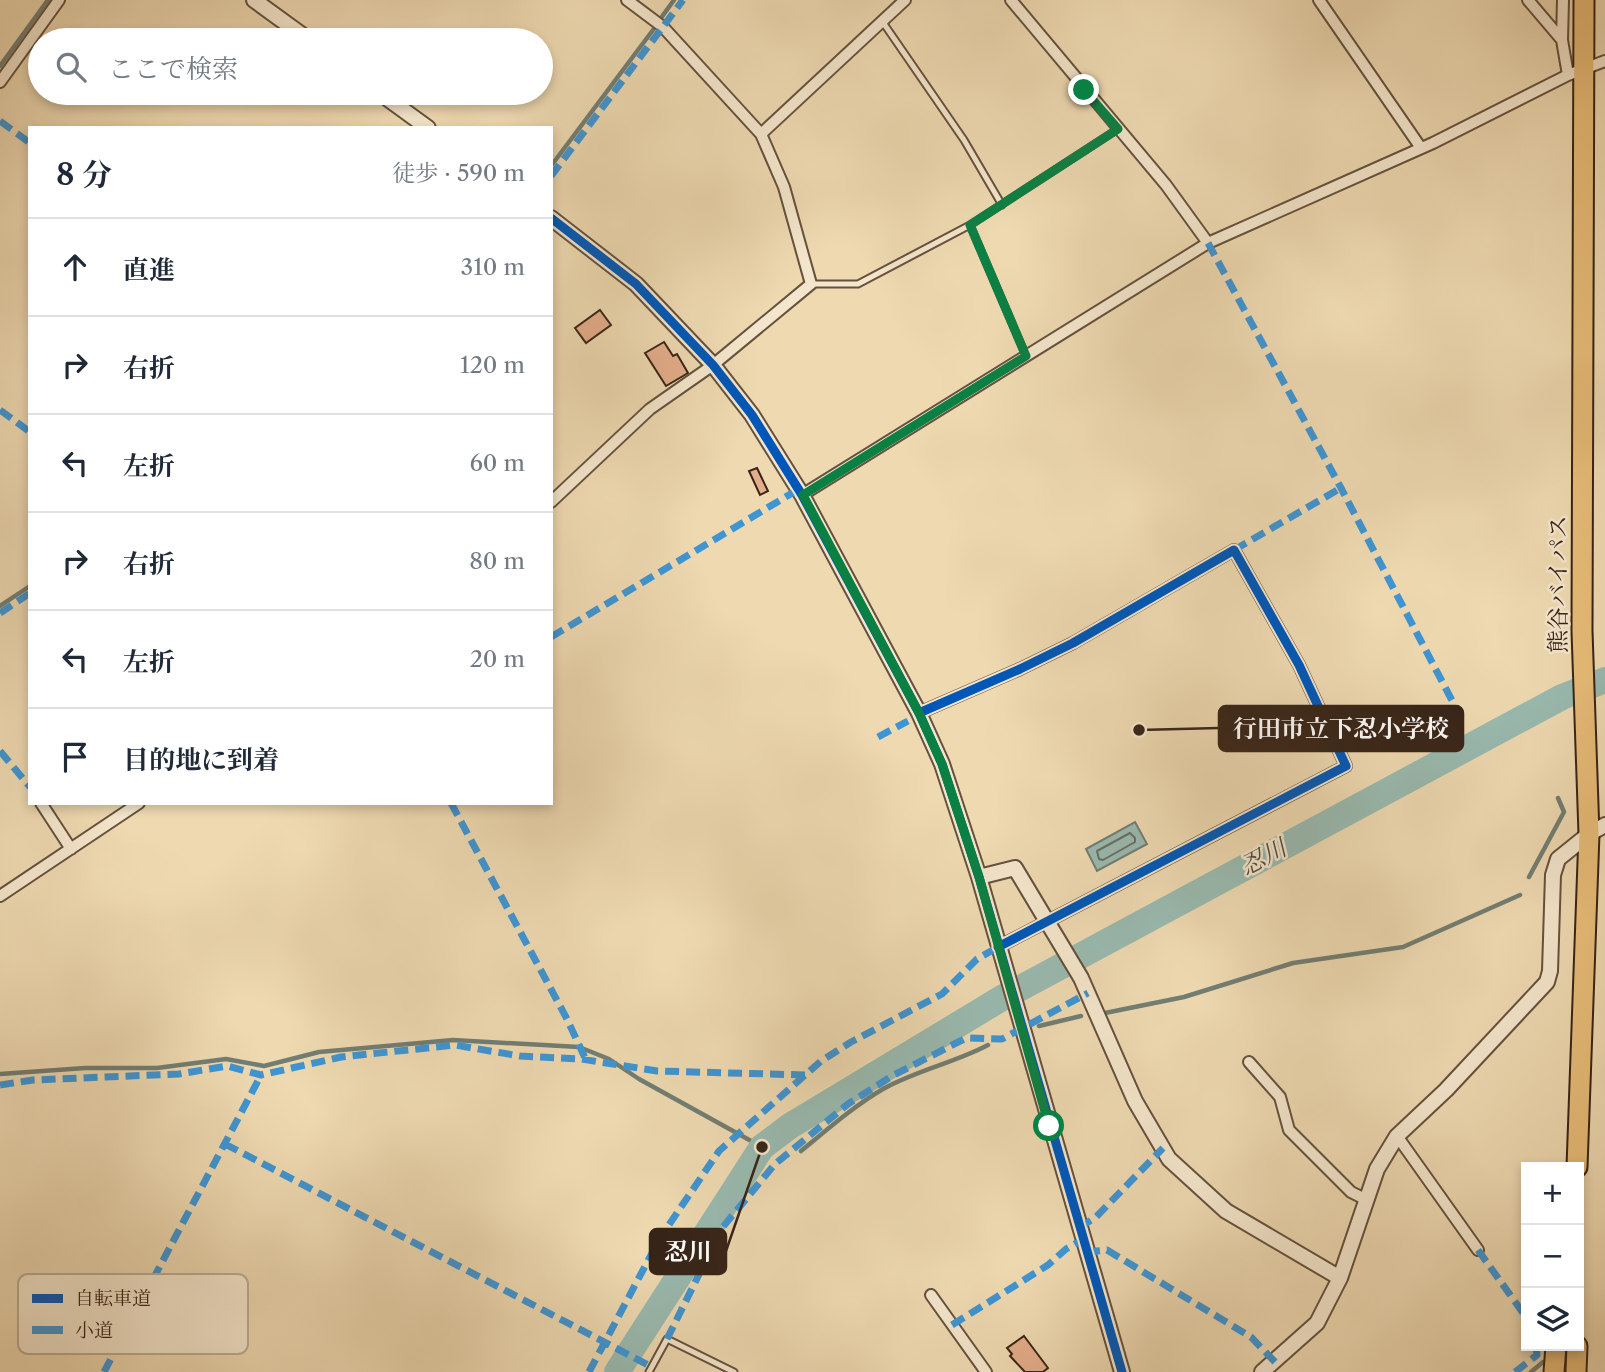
<!DOCTYPE html>
<html lang="ja">
<meta charset="utf-8">
<style>
:root{--surface:#fff;--page:#f6f6f7;--text:#1f2937;--muted:#747a83;--line:#e0e1e3}
body{margin:0;font-family:"Libre Caslon Text","Noto Serif JP",serif;background:var(--page);color:var(--text)}
.controls{position:absolute;right:21px;bottom:21px;display:grid;overflow:hidden;border-radius:0px;box-shadow:0 4px 10px #0003}
.controls button{width:63px;height:63px;display:grid;place-items:center;padding:0;border:0;border-bottom:2px solid var(--line);background:var(--surface);color:var(--text);font:35px sans-serif}
.stop{position:absolute;width:21px;height:21px;margin:-16px;border:5px solid #0b8043;border-radius:50%;background:#fff}
.stop.end{background:#0b8043;border-color:#fff;box-shadow:0 2px 7px #0008}
.list{margin:0;padding:0;list-style:none}
h2{display:flex;justify-content:space-between;align-items:center;height:91px;margin:0;padding:0 28px;font-size:30px}
h2 small{font-size:23px;font-weight:400;color:var(--muted)}
.list li{display:grid;grid-template-columns:46px 1fr auto;gap:21px;align-items:center;box-sizing:border-box;height:98px;padding:0 28px;border-top:2px solid var(--line)}
.list b{display:block;font-size:26px;white-space:nowrap}
.list em{font-size:23px;font-style:normal;color:var(--muted)}
.icon{flex:none;width:38px;height:38px;fill:none;stroke:currentColor;stroke-width:2;stroke-linecap:round;stroke-linejoin:round}
.map{position:relative;flex:none;width:1605px;height:1372px;overflow:hidden}
.search{position:absolute;background:var(--surface);box-shadow:0 4px 10px #0003;left:28px;top:28px;width:525px;height:77px;display:flex;align-items:center;gap:18px;box-sizing:border-box;padding:0 24px;border-radius:38px;color:var(--muted);font-size:26px}
.panel{position:absolute;background:var(--surface);box-shadow:0 4px 10px #0003;left:28px;top:126px;width:525px;height:679px;border-radius:0px}
.map>svg:first-child{display:block}
.water{fill:#99bab0;stroke:#727e73;stroke-width:2}
.lines{fill:none;stroke-linecap:round;stroke-linejoin:round}
.shore{stroke:#686f64;stroke-width:2}
.stream{stroke:#727e73;stroke-width:4.5}
.river{stroke:#99bab0;stroke-width:26}
.building{fill:#e4ae8b;stroke:#372418;stroke-width:2}
.service-casing{stroke:#65513e;stroke-width:9}
.minor-casing{stroke:#65513e;stroke-width:14}
.tertiary-casing{stroke:#65513e;stroke-width:18}
.trunk-casing{stroke:#372418;stroke-width:23}
.service{stroke:#f4e6cc;stroke-width:5}
.minor{stroke:#f4e6cc;stroke-width:10}
.tertiary{stroke:#f4e6cc;stroke-width:14}
.trunk{stroke:#e7bc78;stroke-width:19}
.quiet{stroke:#3e95d4;stroke-width:7;stroke-dasharray:14 7;stroke-linecap:butt}
.cycleway-casing{stroke:#f4e6cc;stroke-width:13}
.cycleway{stroke:#0057b8;stroke-width:9}
.route{stroke:#0b8043;stroke-width:9}
.labels{text-anchor:middle;dominant-baseline:central;stroke-width:5;stroke-linejoin:round;paint-order:stroke}
.street-label{font-size:23px;fill:#372418;stroke:#f4e6cc}
.water-label{font-size:24px;font-style:italic;fill:#504a3e;stroke:#f4e6cc}
.key{fill:#f4e6cc;stroke:#bbac96;stroke-width:2}
.key-label{font-size:19px;fill:#372418}
.leader{fill:none;stroke:#372418;stroke-width:2.5}
.callout-dot{fill:#372418;stroke:#f4e6cc;stroke-width:2.5}
.callout{fill:#372418;stroke:#372418;stroke-width:2.5}
.callout-label{font-size:24px;text-anchor:middle;font-weight:bold;fill:#fff}
</style>
<div class="map">
<svg width="1605" height="1372" viewBox="0 0 1605 1372">
<rect width="100%" height="100%" fill="#eed9b1"/>
<filter id="stains"><feTurbulence type="fractalNoise" baseFrequency=".00286" numOctaves="4"/><feColorMatrix values="0 0 0 0 .2 0 0 0 0 .09 0 0 0 0 .02 0 0 0 .5 -.17"/></filter>
<radialGradient id="worn" r=".72"><stop offset=".6" stop-color="#630" stop-opacity="0"/><stop offset="1" stop-color="#630" stop-opacity=".3"/></radialGradient>
<path class="water" d="M1135,822L1147,844L1097,871L1086,849Z"/>
<g class="lines">
<path class="shore" d="M1130,833L1135,838V842L1103,860L1099,859L1097,851Z"/>
<path class="stream" d="M661,18L674,0
M0,66L48,0
M551,166L653,30
M0,606L30,586
M1529,877L1564,812L1558,798
M1105,1013L1184,997L1293,963L1403,947L1520,895
M1039,1026L1081,1016
M0,1074L85,1068H157L226,1059L264,1066L319,1052L453,1040L579,1047L609,1059L639,1079L762,1147
M801,1151C828,1129 854,1106 883,1089C917,1070 954,1063 988,1045
M1531,1372L1543,1362"/>
<path class="river" d="M617,1372L762,1147L790,1126L1002,998L1562,697L1605,680"/>
</g>
<path class="building" d="M600,310L611,325L586,343L575,328Z
M664,342L673,356L677,354L688,373L666,386L645,353Z
M757,468L768,491L760,495L749,471Z
M1024,1336L1048,1368L1043,1372H1025L1010,1356L1012,1354L1007,1348Z"/>
<g class="lines">
<defs>
<path id="service" d="M882,21L964,140L1002,205
M970,225L1026,356
M811,284H858L970,225L1118,129
M649,1372L667,1339L734,1372"/>
<path id="minor" d="M627,0L663,27L761,134
M1011,0L1166,185L1208,243
M1319,0L1421,148
M1528,0L1562,40L1568,75
M1562,40L1563,0
M0,82L59,0
M802,495L1208,243L1433,143L1568,75L1605,61
M551,502L650,409L713,365L811,284L784,187L761,134L905,0
M919,713L1020,669L1073,643L1234,550L1299,665L1346,766L998,947
M41,803L71,849
M0,896L139,803
M1249,1062L1280,1097L1289,1130L1351,1192L1365,1199
M1397,1136L1478,1250
M931,1295L986,1372"/>
<path id="tertiary" d="M254,0L309,40
M380,93L428,128
M551,218L636,284L713,365L752,415L802,495L919,713L942,764L979,877L1122,1372
M979,877L1015,868L1081,978L1135,1101L1169,1159L1226,1211L1340,1278
M1262,1372L1317,1323L1340,1278L1377,1169L1397,1136L1446,1090L1547,982L1550,971L1553,875L1558,859L1589,834L1605,825"/>
<path id="trunk" d="M1577,1167L1589,834L1582,631L1584,0
M1554,1372L1556,1346
M1576,1372L1577,1346"/>
</defs>
<use href="#service" class="service-casing"/>
<use href="#minor" class="minor-casing"/>
<use href="#tertiary" class="tertiary-casing"/>
<use href="#trunk" class="trunk-casing"/>
<use href="#service" class="service"/>
<use href="#minor" class="minor"/>
<use href="#tertiary" class="tertiary"/>
<use href="#trunk" class="trunk"/>
<path class="quiet" d="M0,121L30,143
M551,176L683,0
M1208,243L1341,488L1457,710
M0,410L30,432
M1234,550L1341,488
M0,613L30,593
M551,637L799,489
M878,737L908,721
M0,751L30,787
M451,803L567,1019L586,1060
M0,1085L33,1080L179,1074L227,1066L261,1075L341,1057L455,1045L520,1056L581,1059L657,1071L805,1075
M225,1144L652,1367
M1079,1228L1096,1217L1163,1148
M1478,1250L1526,1317
M1086,1252L1107,1250L1251,1337L1275,1362
M952,1325L1048,1265L1066,1249L1082,1240
M667,1339L722,1228L775,1164L848,1104L892,1076L966,1038L1002,1039L1088,993
M104,1372L261,1075
M589,1372L660,1238L719,1151L821,1061L851,1042L942,994L977,959L998,947
M1515,1372L1537,1355L1536,1346"/>
<defs>
<path id="cycleway" d="M551,218L636,284L713,365L752,415L802,495L919,713L942,764L979,877L1122,1372
M919,713L1020,669L1073,643L1234,550L1299,665L1346,766L998,947"/>
</defs>
<use href="#cycleway" class="cycleway-casing"/>
<use href="#cycleway" class="cycleway"/>
</g>
<g class="lines">
<path class="route" d="M1049,1126L979,877L942,764L919,713L803,495L1026,356L970,225L1118,129L1084,90"/>
</g>
<g class="labels">
<g class="street-label">
<text transform="translate(1558 584) rotate(-90)">熊谷バイパス</text>
</g>
<g class="water-label">
<text transform="translate(1263 857) rotate(-28)">忍川</text>
</g>
</g>
<rect x="18" y="1274" width="230" height="80" rx="10" class="key"/>
<rect x="32" y="1294" width="31" height="9" fill="#0057b8"/>
<rect x="32" y="1326" width="31" height="8" fill="#3e95d4"/>
<g class="key-label">
<text x="75" y="1305">自転車道</text>
<text x="75" y="1337">小道</text>
</g>
<path class="leader" d="M1139 730L1219 728M762 1147L726 1251"/>
<g class="callout-dot">
<circle cx="1139" cy="730" r="7"/>
<circle cx="762" cy="1147" r="7"/>
</g>
<g class="callout">
<rect x="1219" y="706" width="244" height="45" rx="7"/>
<rect x="650" y="1229" width="76" height="45" rx="7"/>
</g>
<g class="callout-label">
<text x="1341" y="737">行田市立下忍小学校</text>
<text x="688" y="1260">忍川</text>
</g>
<rect width="100%" height="100%" filter="url(#stains)"/>
<rect width="100%" height="100%" fill="url(#worn)"/>
</svg>
<div class="controls">
<button>+</button>
<button>−</button>
<button><svg class="icon" aria-label="layers" viewBox="0 0 24 24"><path d="M12 4l9 5-9 5-9-5zM3 14l9 5 9-5"/></svg></button>
</div>
<div class="stop" style="left:1049px;top:1126px"></div>
<div class="stop end" style="left:1084px;top:90px"></div>
<div class="search"><svg class="icon" aria-label="search" viewBox="0 0 24 24"><circle cx="10" cy="10" r="6"/><path d="M15 15l6 6"/></svg>ここで検索</div>
<section class="panel">
<h2>8 分<small>徒歩 · 590 m</small></h2>
<ul class="list">
<li><svg class="icon" aria-label="ahead" viewBox="0 0 24 24"><path d="M12 20V5M6 11l6-6 6 6"/></svg><div><b>直進</b></div><em>310 m</em></li>
<li><svg class="icon" aria-label="right" viewBox="0 0 24 24"><path d="M7 20v-9h11M14 6l5 5-5 5"/></svg><div><b>右折</b></div><em>120 m</em></li>
<li><svg class="icon" aria-label="left" viewBox="0 0 24 24"><path d="M17 20v-9H6M10 6l-5 5 5 5"/></svg><div><b>左折</b></div><em>60 m</em></li>
<li><svg class="icon" aria-label="right" viewBox="0 0 24 24"><path d="M7 20v-9h11M14 6l5 5-5 5"/></svg><div><b>右折</b></div><em>80 m</em></li>
<li><svg class="icon" aria-label="left" viewBox="0 0 24 24"><path d="M17 20v-9H6M10 6l-5 5 5 5"/></svg><div><b>左折</b></div><em>20 m</em></li>
<li><svg class="icon" aria-label="arrive" viewBox="0 0 24 24"><path d="M6 21V4h12l-3 4 3 4H6"/></svg><div><b>目的地に到着</b></div></li>
</ul>
</section>
</div>
